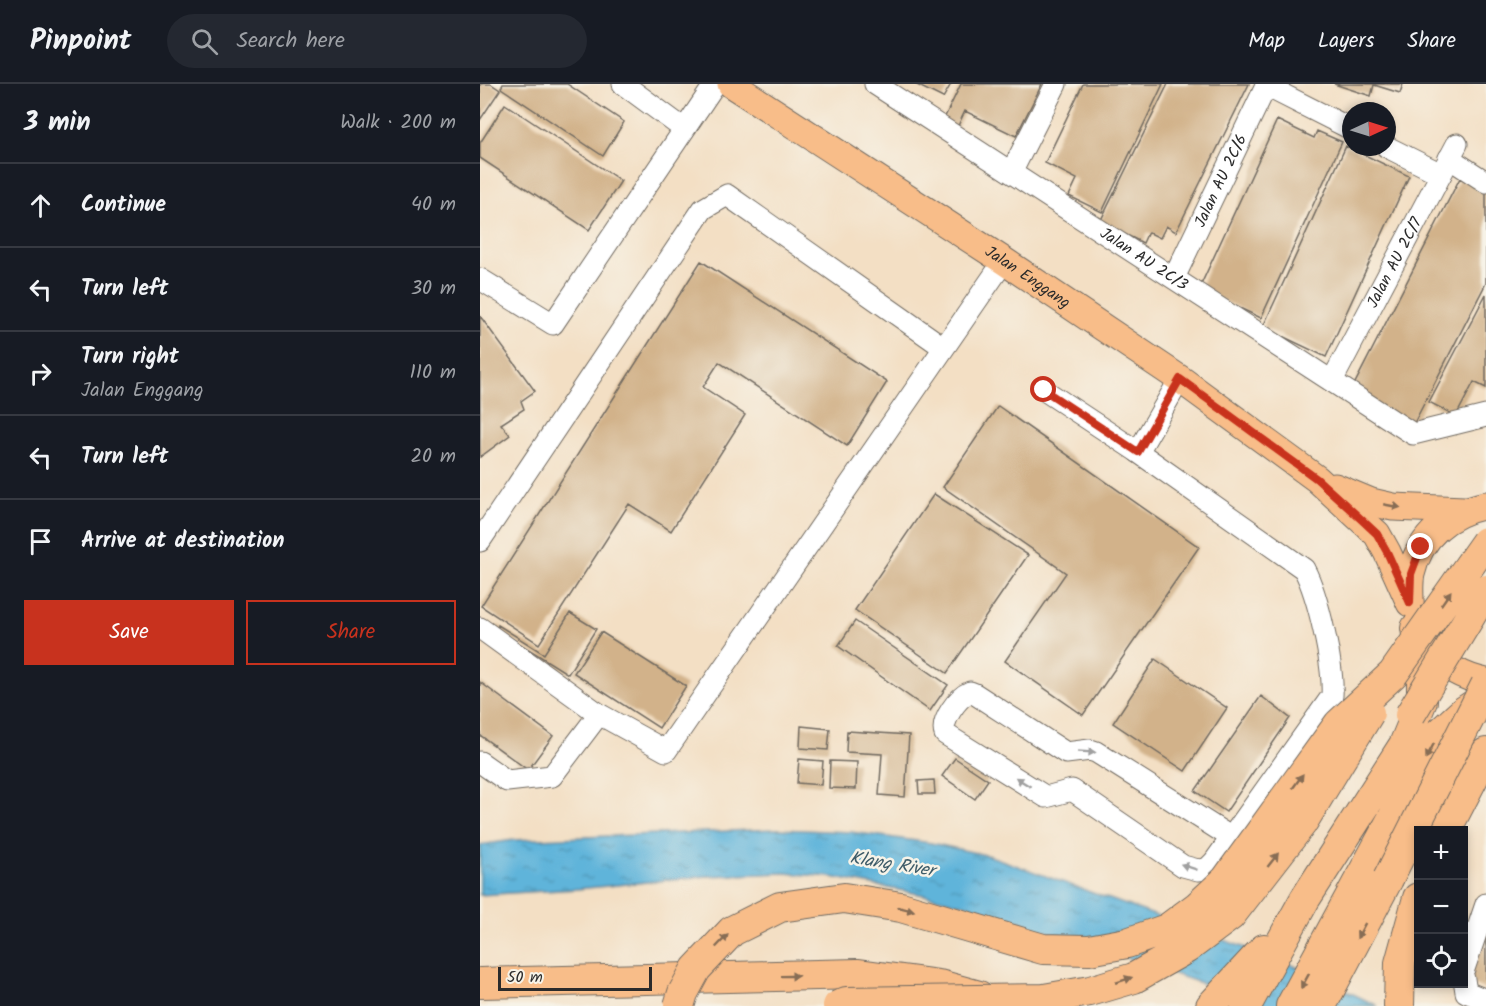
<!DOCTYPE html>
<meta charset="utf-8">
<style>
:root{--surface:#171b24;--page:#242831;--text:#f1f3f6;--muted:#9ea1a6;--line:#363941;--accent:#c8321e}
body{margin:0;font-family:Kalam,sans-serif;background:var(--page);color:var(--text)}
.controls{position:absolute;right:18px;bottom:18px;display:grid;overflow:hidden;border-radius:0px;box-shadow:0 3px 9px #0003}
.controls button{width:54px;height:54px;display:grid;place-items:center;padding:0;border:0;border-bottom:2px solid var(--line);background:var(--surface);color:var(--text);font:30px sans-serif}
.compass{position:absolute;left:862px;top:18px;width:54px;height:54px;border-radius:50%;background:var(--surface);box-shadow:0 3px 9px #0003;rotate:86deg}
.scale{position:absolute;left:18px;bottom:15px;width:154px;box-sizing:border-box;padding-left:6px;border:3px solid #2b2b2b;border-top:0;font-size:16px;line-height:21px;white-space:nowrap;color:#2b2b2b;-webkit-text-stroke:4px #f7f3e8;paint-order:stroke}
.stop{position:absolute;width:18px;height:18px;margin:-14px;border:4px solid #c8321e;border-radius:50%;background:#fff}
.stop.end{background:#c8321e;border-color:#fff;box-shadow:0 2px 6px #0008}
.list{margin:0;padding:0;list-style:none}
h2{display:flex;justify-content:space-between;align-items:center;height:78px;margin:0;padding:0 24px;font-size:26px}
h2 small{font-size:20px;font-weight:400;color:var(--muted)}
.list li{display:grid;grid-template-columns:39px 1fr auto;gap:18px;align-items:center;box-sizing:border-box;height:84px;padding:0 24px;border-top:2px solid var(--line)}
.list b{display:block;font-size:22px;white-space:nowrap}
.list p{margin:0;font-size:20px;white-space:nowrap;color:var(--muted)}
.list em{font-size:20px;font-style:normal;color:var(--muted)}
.actions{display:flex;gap:12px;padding:18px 24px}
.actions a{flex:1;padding:14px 0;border:2px solid var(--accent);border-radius:0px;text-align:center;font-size:21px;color:var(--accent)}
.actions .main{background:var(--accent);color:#fff}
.icon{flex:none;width:33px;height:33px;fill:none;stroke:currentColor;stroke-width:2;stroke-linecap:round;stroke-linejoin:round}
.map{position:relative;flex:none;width:1006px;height:922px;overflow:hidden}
header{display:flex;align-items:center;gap:36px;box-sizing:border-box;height:84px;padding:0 30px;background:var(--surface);border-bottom:2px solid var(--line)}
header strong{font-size:28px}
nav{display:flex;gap:33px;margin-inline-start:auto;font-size:21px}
.search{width:420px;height:54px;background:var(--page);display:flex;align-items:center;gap:15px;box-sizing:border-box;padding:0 21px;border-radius:33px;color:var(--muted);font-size:22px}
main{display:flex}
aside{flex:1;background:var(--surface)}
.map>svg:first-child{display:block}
.water{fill:url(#water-ripples);stroke:#447082;stroke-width:1.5}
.building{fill:#d2b28a}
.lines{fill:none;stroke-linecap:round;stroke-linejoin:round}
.minor-casing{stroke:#716a61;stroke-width:23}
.major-casing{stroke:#716a61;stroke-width:29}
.highway-casing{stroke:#716a61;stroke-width:32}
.minor{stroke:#fff;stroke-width:21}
.major{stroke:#f8bd89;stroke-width:27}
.highway{stroke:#f8bd89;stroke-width:30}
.highway-bridge-casing{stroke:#716a61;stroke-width:32;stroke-linecap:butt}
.highway-bridge{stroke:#f8bd89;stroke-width:30}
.oneway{fill:#876d55}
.oneway2{fill:#a0a0a0}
.route{stroke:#c8321e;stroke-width:8}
.labels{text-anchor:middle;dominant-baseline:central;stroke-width:5;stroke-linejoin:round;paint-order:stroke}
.street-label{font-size:16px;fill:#2b2b2b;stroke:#f7f3e8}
.water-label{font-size:18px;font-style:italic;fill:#3d5b68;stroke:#f7f3e8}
</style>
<header>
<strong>Pinpoint</strong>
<div class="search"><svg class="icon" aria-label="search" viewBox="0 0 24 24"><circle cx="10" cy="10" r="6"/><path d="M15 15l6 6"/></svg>Search here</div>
<nav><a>Map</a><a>Layers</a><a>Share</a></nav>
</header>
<main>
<aside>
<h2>3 min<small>Walk · 200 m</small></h2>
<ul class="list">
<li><svg class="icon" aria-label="ahead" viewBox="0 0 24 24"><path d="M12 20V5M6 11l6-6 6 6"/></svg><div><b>Continue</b></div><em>40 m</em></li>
<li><svg class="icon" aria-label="left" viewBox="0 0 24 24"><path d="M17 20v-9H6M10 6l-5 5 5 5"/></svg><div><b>Turn left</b></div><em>30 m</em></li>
<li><svg class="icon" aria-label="right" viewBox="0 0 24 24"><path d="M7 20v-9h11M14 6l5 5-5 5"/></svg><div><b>Turn right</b><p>Jalan Enggang</p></div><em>110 m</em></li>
<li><svg class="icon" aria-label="left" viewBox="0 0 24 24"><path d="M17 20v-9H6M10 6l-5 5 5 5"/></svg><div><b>Turn left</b></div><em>20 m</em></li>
<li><svg class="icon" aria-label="arrive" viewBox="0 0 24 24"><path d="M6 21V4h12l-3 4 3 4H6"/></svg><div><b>Arrive at destination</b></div></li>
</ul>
<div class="actions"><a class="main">Save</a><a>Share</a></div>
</aside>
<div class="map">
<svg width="1006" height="922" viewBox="0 0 1006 922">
<defs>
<pattern id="water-ripples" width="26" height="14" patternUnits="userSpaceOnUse" patternTransform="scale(1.5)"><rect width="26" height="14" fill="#5eb4da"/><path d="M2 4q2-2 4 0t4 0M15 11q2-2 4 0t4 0" fill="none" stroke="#4e93b1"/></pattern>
</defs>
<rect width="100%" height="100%" fill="#f7f3e8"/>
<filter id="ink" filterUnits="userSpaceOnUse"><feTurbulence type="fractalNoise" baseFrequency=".0167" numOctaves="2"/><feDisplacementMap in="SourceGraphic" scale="12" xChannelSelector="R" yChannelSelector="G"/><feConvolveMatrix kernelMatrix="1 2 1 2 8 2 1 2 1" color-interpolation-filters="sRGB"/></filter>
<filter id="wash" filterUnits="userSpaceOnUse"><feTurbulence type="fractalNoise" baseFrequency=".008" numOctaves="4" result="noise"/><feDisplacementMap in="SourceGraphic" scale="24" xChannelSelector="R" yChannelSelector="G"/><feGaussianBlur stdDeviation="1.35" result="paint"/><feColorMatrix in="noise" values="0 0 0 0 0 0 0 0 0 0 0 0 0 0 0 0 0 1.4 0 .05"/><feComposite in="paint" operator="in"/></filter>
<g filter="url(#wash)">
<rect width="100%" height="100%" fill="#f3dfc4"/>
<path class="water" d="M297,745L371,748L451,759L510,772L810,880L898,922H789L495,823L440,810L351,793L305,789L227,792L97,805L0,811V761L34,756Z"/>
<g id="blocks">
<path class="building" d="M0,0H11L20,6L0,36Z
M23,0H87L144,38L123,72L21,4Z
M435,0H471L463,14Z
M481,0H562L536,52L485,27L476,46L462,39Z
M603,0H683L622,128L589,112L597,95L565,79Z
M688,0H769L696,148L686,142L680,154L668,148L663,159L620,138Z
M854,0H923L920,9L894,1L891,12Z
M25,20L141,97L109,146L0,74V59Z
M797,36L834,54L837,47L862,58L781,234L719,205Z
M866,62L929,92L846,273L783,243Z
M980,94L1006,107V199L931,345L872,305Z
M221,177L407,298L367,362L239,278L223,303L265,331L191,447L149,420L59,560L1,522Z
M1006,210V304L994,298L976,332L949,318Z
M0,232L55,307L41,317L44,325L21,340L30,351L0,373Z
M518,322L719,463L603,631L525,577L586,489L463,403Z
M454,410L548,471L467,589L375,526Z
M90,529L116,545L88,590L17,545L18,541L64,570Z
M375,537L468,601L450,627L358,562Z
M121,548L206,602L179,644L94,589Z
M675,575L747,624L705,687L633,639Z
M0,598L73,652L48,686L0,651Z
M781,612L810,634L746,728L715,707Z
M321,642L350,645L348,666L320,664Z
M367,647L429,651L425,713L399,711L402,670L366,668Z
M475,674L508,696L495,715L462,692Z
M319,675L343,677L341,701L317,699Z
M350,677L377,678L376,705L349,704Z
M454,696L455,710H439L438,697Z
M1006,841V906L989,898Z"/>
</g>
</g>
<g filter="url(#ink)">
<use href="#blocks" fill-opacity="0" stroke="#716a61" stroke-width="1.5"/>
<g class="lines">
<defs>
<g id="minor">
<path d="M143,0L204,45"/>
<path id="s1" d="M395,0L933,350L1006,332"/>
<path d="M786,2L871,45"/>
<path d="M907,63L961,90"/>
<path d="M969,74L1006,98"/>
<path d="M532,87L576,0"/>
<path id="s2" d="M694,194L787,0"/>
<path d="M0,195L73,240L235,0"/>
<path id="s3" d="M852,297L977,60"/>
<path d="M564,306L658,368L824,485C838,511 854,582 852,612L734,778L727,785L718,786L703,782L592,706L566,713L465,650C460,637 478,613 490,608L495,610L586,669L610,666L616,668L752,754"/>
<path d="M658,368L700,295"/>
<path d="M0,457L223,125L247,111L463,263"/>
<path d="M0,544L119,630L186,667L524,177"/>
<path d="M0,678L27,697L72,692L119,630"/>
<path d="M984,885L1006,820"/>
<path d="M984,895L986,908L1006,916"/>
</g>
<g id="major">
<path id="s4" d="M251,0L524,177L700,295L837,395L897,450L907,468L930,519"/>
<path d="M855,403L891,418L913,423L984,426"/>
<path d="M930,518C930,509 929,499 931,490C940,451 969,429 1006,421"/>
<path d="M948,565C964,583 982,593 1006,598"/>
</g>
<path id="highway" d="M966,746L1006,669
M0,899L379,890L459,901L499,912
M731,922L784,865
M766,922L825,815L924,661L942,617V580L936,544
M811,922L958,651L983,628L1001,616
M841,922L908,795
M919,922L920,879L938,814"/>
</defs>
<use href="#minor" class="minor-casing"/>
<use href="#major" class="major-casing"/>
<use href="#highway" class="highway-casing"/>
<use href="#minor" class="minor"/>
<use href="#major" class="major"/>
<use href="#highway" class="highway"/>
<defs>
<path id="highway-bridge" d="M930,631L1006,506
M908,795L1006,601
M199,922L203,909L216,885L252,847L300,823L364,814L421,823L563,865L609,866L647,859L687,845L718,822L746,796L859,640L913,590L1006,458
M358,922L366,918L564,915L610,907L654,894L707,864L750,832L822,739L889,629"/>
</defs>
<use href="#highway-bridge" class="highway-bridge-casing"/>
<use href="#highway-bridge" class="highway-bridge"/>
</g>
<defs><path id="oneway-solid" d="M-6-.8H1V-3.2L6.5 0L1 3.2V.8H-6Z" transform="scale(1.5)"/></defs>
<g class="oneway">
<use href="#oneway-solid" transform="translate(912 422) rotate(11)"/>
<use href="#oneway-solid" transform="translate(966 514) rotate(-55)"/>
<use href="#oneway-solid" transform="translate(950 667) rotate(118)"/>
<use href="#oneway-solid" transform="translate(818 697) rotate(-54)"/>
<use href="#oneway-solid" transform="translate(793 776) rotate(-52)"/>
<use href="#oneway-solid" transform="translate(426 825) rotate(14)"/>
<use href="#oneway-solid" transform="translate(881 847) rotate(118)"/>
<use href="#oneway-solid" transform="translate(242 857) rotate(-46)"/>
<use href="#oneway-solid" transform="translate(310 892) rotate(-1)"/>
<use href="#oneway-solid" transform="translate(644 896) rotate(-18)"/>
<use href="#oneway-solid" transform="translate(825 897) rotate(119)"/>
</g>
<g class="oneway2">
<use href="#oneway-solid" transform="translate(607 668) rotate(3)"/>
<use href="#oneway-solid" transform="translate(543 698) rotate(-148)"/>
<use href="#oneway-solid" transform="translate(709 783) rotate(-161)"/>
</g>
</g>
<g class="lines" filter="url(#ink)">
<path class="route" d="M564,306L658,368L700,295L837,395L882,436L897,450L907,468L930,519L931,490L941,463"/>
</g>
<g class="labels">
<g class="street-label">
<text stroke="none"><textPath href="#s2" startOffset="108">Jalan AU 2C/6</textPath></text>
<text stroke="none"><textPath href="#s1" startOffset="321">Jalan AU 2C/3</textPath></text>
<text stroke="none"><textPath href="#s3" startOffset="134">Jalan AU 2C/7</textPath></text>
<text stroke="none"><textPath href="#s4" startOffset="354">Jalan Enggang</textPath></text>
</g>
<g class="water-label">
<text transform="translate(412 781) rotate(9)">Klang River</text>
</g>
</g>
</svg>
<div class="controls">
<button>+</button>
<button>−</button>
<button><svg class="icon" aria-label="locate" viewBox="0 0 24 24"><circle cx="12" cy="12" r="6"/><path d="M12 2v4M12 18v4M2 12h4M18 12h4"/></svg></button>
</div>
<svg class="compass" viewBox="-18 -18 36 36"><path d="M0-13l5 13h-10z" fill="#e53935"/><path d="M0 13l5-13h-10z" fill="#9ea1a6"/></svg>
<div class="scale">50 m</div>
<div class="stop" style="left:564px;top:306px"></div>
<div class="stop end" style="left:941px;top:463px"></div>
</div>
</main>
